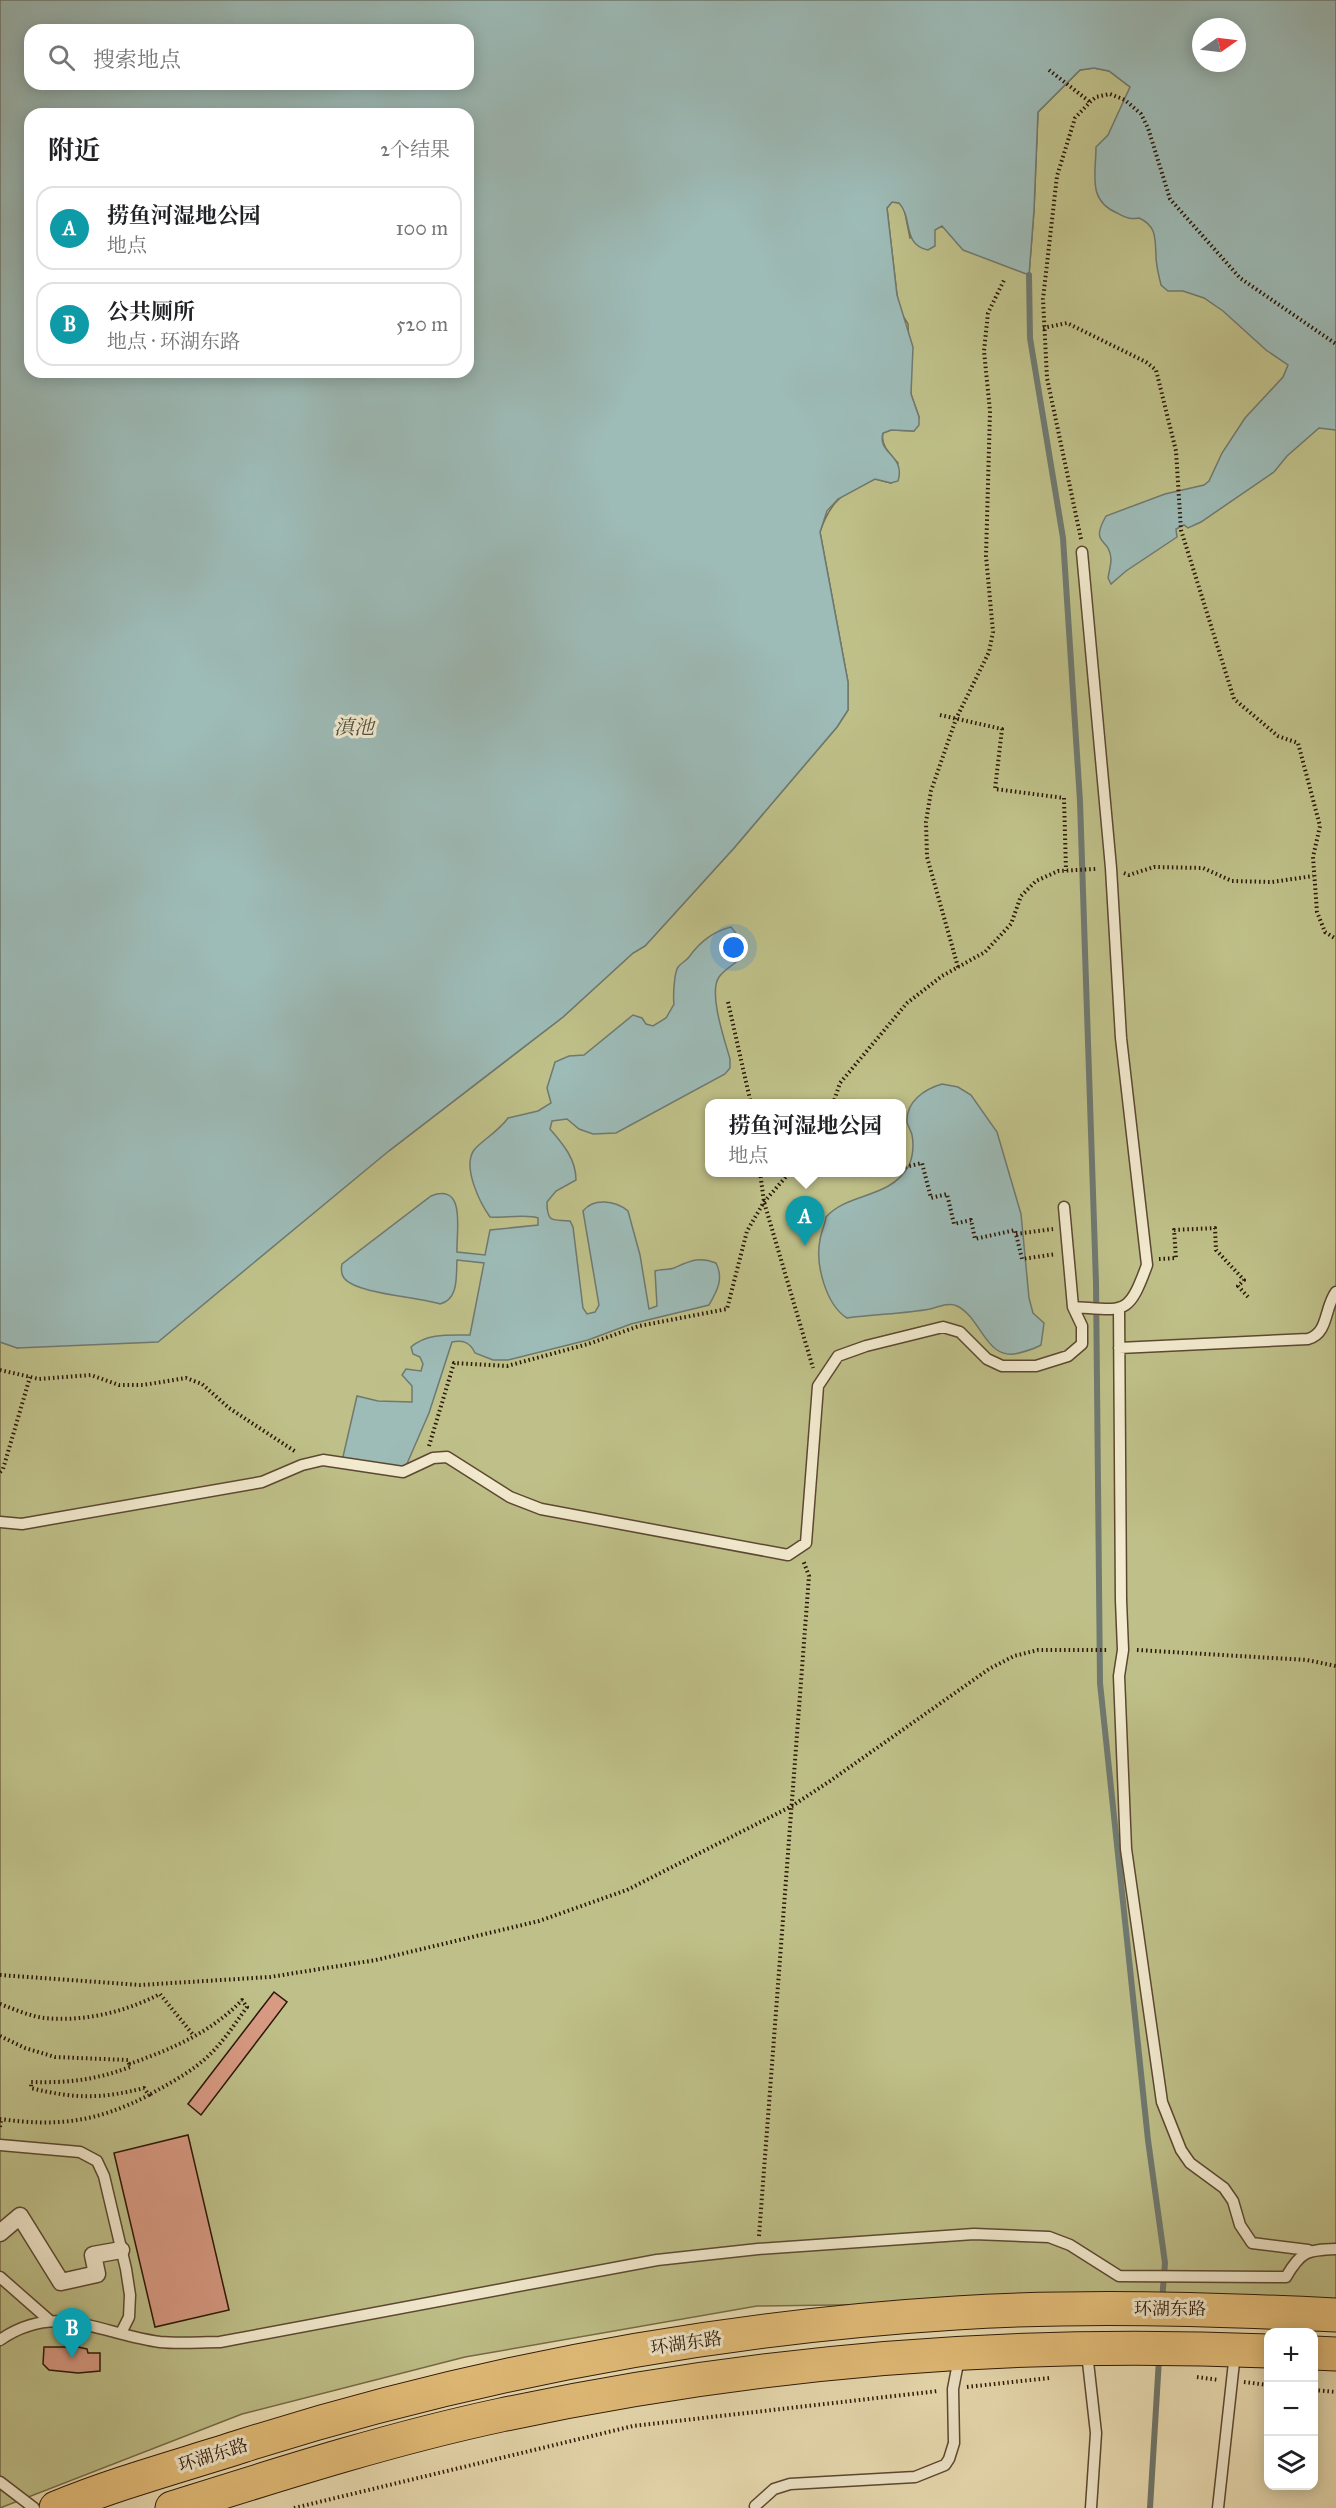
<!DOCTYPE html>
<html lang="zh">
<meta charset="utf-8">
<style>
:root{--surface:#fff;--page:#f2f2f2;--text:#202124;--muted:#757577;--line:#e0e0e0;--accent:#d93025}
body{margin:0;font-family:"IM FELL Great Primer","Noto Serif SC",serif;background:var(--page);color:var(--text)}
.controls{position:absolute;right:18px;bottom:18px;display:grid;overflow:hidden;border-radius:12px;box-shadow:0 3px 15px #0003}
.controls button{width:54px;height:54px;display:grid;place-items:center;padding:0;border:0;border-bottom:2px solid var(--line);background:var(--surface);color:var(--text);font:30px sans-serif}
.compass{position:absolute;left:1192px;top:18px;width:54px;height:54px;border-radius:50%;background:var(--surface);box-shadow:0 3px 15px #0003;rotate:76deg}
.you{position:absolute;left:734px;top:948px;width:21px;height:21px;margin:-15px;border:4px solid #fff;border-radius:50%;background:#1a73e8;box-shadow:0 0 0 9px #1a73e833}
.badge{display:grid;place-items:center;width:39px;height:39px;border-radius:50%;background:var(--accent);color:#fff;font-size:20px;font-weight:700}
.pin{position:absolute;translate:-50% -50px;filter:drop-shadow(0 2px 3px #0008)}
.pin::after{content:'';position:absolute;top:32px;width:21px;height:18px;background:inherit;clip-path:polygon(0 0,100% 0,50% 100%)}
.popup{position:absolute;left:705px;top:1099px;width:201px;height:78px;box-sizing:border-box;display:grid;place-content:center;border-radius:12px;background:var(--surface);filter:drop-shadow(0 2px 4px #0005);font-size:20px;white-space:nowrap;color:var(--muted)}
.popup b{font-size:22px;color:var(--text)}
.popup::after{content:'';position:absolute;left:50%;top:100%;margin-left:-12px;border:12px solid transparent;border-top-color:var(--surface)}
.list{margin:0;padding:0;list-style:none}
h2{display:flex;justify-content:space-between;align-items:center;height:78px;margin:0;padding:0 24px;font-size:26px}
h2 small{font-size:20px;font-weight:400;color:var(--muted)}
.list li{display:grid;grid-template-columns:39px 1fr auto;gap:18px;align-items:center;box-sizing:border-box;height:84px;margin:0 12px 12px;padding:0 12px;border:2px solid var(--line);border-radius:18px}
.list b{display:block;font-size:22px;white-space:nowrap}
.list p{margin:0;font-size:20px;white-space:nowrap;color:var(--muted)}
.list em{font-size:20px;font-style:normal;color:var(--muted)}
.icon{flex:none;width:33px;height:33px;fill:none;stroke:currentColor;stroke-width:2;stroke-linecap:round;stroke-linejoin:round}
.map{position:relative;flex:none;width:1336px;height:2508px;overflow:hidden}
.search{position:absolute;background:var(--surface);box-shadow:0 3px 15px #0003;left:24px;top:24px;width:450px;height:66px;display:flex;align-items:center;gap:15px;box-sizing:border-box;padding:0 21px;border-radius:18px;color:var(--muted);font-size:22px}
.panel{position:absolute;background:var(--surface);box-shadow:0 3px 15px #0003;left:24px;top:108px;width:450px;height:270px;border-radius:18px}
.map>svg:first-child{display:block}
.green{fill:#bfc089;stroke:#756b47;stroke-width:1.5;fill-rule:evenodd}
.water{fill:#9dbbb7;stroke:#6f7970;stroke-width:1.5;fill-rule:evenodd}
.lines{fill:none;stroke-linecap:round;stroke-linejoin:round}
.stream{stroke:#6f7970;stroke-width:6}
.building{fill:#d89a83;stroke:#2b1605;stroke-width:1.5}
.service-casing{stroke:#5c4831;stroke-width:13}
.pedestrian-casing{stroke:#5c4831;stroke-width:19}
.primary-casing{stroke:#2b1605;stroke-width:35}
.path{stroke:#2b1605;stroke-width:4;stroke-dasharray:1.5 3;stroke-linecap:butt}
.service{stroke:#f3ebd0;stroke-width:10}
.pedestrian{stroke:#f3ebd0;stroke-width:16}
.primary{stroke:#e6c07b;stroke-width:33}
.path-bridge{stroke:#2b1605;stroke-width:4;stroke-dasharray:1.5 3;stroke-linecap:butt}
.labels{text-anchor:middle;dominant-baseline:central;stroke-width:6;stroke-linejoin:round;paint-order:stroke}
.street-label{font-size:18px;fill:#2b1605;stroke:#f3ebd0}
.water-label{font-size:20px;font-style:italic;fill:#535043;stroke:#f3ebd0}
</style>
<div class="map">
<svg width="1336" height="2508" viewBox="0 0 1336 2508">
<rect width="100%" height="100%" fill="#ede0b6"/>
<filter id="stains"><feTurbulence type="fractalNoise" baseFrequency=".00333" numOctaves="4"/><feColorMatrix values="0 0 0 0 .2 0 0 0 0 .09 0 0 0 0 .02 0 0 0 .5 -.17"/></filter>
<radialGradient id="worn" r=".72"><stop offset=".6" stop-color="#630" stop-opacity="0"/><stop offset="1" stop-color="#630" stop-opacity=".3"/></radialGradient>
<path class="green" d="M1094,68L1109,71L1151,103L1336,329V2305L1048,2302L757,2306L465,2357L242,2414L0,2508V1342L18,1348L390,1150L563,1017L633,953L645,946L734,848L837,727L848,710V682L820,532C831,499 844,492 875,479L891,483L898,463C890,454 880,445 883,433L891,430L914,431L919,417L911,394L908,324L900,311L897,295L887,208L892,202L900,203L904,208L910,238L942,226L1029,275L1034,210L1038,112L1080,70ZM709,1104H901V1172H709Z"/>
<path class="water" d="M0,0H1336V430L1319,428L1287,456L1274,472L1201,522L1188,528L1184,525L1176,529L1177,537L1126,571L1111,584L1108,578C1109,572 1111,565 1111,559C1110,537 1089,546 1106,516L1165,494L1204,485L1209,481L1222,453L1245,418L1283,377L1288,365L1266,350L1223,311L1204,298L1183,291H1168L1161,285C1159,276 1156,266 1156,256C1155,239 1157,226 1139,218C1130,220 1125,217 1117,213C1087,200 1096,174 1096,147L1108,135L1130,87L1109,71L1094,68L1080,70L1038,112L1034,210L1029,275L963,250L942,226L935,230V246L928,250C902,245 913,218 899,203L892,202L887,208L897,295L913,347L911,394L919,417V425L914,431L891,430L883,433C877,454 906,455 898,481L891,483L875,479L838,499L827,511L820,532L848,682V710L837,727L734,848L645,946L633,953L563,1017L390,1150L158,1342L17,1348L0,1342ZM1201,27H1237V63H1201ZM30,30H468V84H30ZM30,114H468V372H30Z
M731,927L745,945L746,952C739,963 726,967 719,977C708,993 725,1041 730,1059V1068L725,1074L616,1133L593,1134L579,1129L567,1119L552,1121L550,1129C563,1144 576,1159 576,1180L556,1191L547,1202C547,1224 553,1219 570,1221L573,1227L583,1308L587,1314L595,1312L599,1305L583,1211C593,1198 615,1200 628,1211L640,1255L649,1309L657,1306L655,1271C661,1269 669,1270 674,1268C690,1261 699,1256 716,1263C724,1279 717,1291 709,1305L631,1324L588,1340L508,1360H493L475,1353C470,1342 463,1340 452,1342L429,1413L406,1466L397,1469L342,1461L357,1396L378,1401L412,1402V1386L402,1375L406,1369L421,1371L423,1364L420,1357L413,1354L411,1347C427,1333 449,1335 470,1335L484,1263L457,1260C456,1276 459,1299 440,1304C420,1297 356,1294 344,1278C341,1274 341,1269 342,1264L431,1196C467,1182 456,1232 457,1252L485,1255L490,1230L538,1225V1218C530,1214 502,1218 490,1217C480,1203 462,1167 474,1150C481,1141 498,1132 508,1118L538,1111L551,1103L547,1088L555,1062L569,1056L584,1055L633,1015L642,1018L646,1024L653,1026L666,1018L674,1004C673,997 674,973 678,967C681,963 686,961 689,957C699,943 714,931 731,927Z
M942,1084L958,1087L971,1095L997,1132L1021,1214L1029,1298L1033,1313L1044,1323L1041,1345C1034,1349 1027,1351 1019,1353C986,1362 982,1318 957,1306C949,1302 938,1307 930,1309C903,1314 875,1314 847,1318C826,1305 815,1264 820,1240C821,1232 825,1225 826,1217C849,1192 889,1199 908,1167C913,1158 914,1145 912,1135C911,1130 908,1127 907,1122C906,1101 925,1089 942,1084Z"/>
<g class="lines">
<path class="stream" d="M1029,275L1030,338L1063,538L1080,801L1096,1283L1100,1683L1148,2140L1165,2263L1162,2301
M1150,2508L1159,2359"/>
</g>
<path class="building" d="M274,1992L287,2002L201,2115L188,2104Z
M188,2135L229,2310L155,2327L114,2153Z
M44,2347H78L87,2349L88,2353H100V2371L78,2373L49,2370L43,2364Z"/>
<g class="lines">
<defs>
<path id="service" d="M1073,1307C1125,1310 1128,1317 1147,1265L1121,1038L1111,868L1082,552
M1119,1309L1121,1600L1123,1650L1119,1676L1126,1849L1162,2102L1181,2150L1190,2163L1224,2188L1233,2201L1240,2225L1252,2243L1308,2250
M1119,1348L1308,1339C1329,1333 1324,1308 1336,1292
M0,1522L22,1524L262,1482L302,1465L323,1460L403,1472L433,1458L447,1457L510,1497L541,1509L788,1555L806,1543L818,1386L838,1356L866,1346L943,1327L960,1332L987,1359L1002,1366H1036L1068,1356L1082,1344V1326L1073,1307L1064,1207
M0,2145L80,2152L97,2161L104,2176L126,2269L130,2295L129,2317L121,2333
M0,2277L49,2320
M0,2340C57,2301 100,2334 160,2342C179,2344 201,2342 220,2342L657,2260L758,2249L974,2234L1049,2237L1070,2245L1119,2276L1286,2277C1301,2251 1307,2250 1336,2249
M1087,2353L1096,2433L1091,2508
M0,2482L34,2508
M755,2506L774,2489L790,2484L915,2477L945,2465L949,2459L954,2443L953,2389L959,2358
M1218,2508L1235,2353"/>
<path id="pedestrian" d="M0,2233L20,2216L61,2282L97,2274L93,2255L121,2250"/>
<path id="primary" d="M1314,2353L1336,2354
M56,2508C116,2483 180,2466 242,2446C473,2373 714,2328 956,2313C1082,2305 1210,2309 1336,2315
M172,2508C280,2474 389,2439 501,2415C754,2361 1010,2340 1268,2351"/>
</defs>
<use href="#service" class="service-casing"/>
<use href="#pedestrian" class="pedestrian-casing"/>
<use href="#primary" class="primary-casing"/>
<path class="path" d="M1049,70L1090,102
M1043,328L1067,323L1146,362L1156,370L1176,451L1181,530L1234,699L1278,736L1298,743L1320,826L1313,857L1317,912L1325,932L1336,939
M1081,539L1047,378L1043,299L1057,176L1075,118L1090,102L1096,97L1110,94L1125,100L1141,114L1148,128L1170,199L1240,278L1336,344
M1064,798L1066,871
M1124,873L1129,875L1154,867L1203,868L1232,881L1272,882L1313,876
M958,967L927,857L926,822L931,791L956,719L989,652L993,632L986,556L990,411L984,351L988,313L1005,278
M728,1002L751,1104
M833,1104L840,1083L907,1003L942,976L985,952L1011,924L1021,896L1036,881L1058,871L1096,869
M905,1167L922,1163L931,1198L947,1194L954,1224L971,1220L975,1239L1015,1230L1022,1259L1056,1254
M760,1172L764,1202L813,1368
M1016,1234L1053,1229
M1159,1259L1176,1258L1174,1230L1215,1228L1216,1250L1244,1280L1238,1286L1248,1297
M0,1370L39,1379L91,1375L119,1385H143L186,1378L202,1384L229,1408L296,1452
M429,1446L454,1363L507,1366L588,1344L639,1326L727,1309L747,1231L764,1202L790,1172
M0,1472L3,1469L30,1377
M1137,1650L1307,1660L1336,1666
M0,1975L140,1985L270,1977L376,1960L539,1921L627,1890L792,1806L830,1781L989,1669L1014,1656L1038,1650H1108
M0,2004C14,2009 29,2016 44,2018C84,2022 125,2012 160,1994L194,2036
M0,2036L25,2048L55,2057L128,2060L130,2067C95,2080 69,2083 31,2082V2088C74,2099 102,2099 144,2088L149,2095C97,2122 58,2127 0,2119
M129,2064C170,2050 212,2032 242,2000L247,2007C234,2025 222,2044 205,2059C188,2074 168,2084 149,2095
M0,2127L1,2120
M759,2236L809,1576L803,1560
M1197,2377L1219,2380
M1244,2382L1268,2385
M967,2387L1049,2378
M1314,2390L1336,2392
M294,2508L633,2426L938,2391"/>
<use href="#service" class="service"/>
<use href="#pedestrian" class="pedestrian"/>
<use href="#primary" class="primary"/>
<path class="path-bridge" d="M940,715L1002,729L995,789L1064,798"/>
</g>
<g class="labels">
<g class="street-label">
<text x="1170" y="2309">环湖东路</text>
<text transform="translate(686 2343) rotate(-8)">环湖东路</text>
<text transform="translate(213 2455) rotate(-18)">环湖东路</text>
</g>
<g class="water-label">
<text x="354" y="727">滇池</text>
</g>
</g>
<rect width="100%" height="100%" filter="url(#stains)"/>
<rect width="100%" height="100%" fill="url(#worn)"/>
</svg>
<div class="controls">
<button>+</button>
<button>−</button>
<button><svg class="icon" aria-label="layers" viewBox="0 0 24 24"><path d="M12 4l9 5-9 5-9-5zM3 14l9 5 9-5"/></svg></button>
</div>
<svg class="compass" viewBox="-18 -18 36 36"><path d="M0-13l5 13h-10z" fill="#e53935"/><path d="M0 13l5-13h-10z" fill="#757577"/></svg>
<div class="you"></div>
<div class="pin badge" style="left:805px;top:1246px;background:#0f9aa8">A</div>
<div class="popup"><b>捞鱼河湿地公园</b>地点</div>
<div class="pin badge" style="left:72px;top:2358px;background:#0f9aa8">B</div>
<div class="search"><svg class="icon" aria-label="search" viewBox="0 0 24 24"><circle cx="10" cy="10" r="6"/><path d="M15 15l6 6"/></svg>搜索地点</div>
<section class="panel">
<h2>附近<small>2个结果</small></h2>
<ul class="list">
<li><span class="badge" style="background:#0f9aa8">A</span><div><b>捞鱼河湿地公园</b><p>地点</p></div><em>100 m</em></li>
<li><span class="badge" style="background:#0f9aa8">B</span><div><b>公共厕所</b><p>地点 · 环湖东路</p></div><em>520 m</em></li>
</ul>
</section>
</div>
